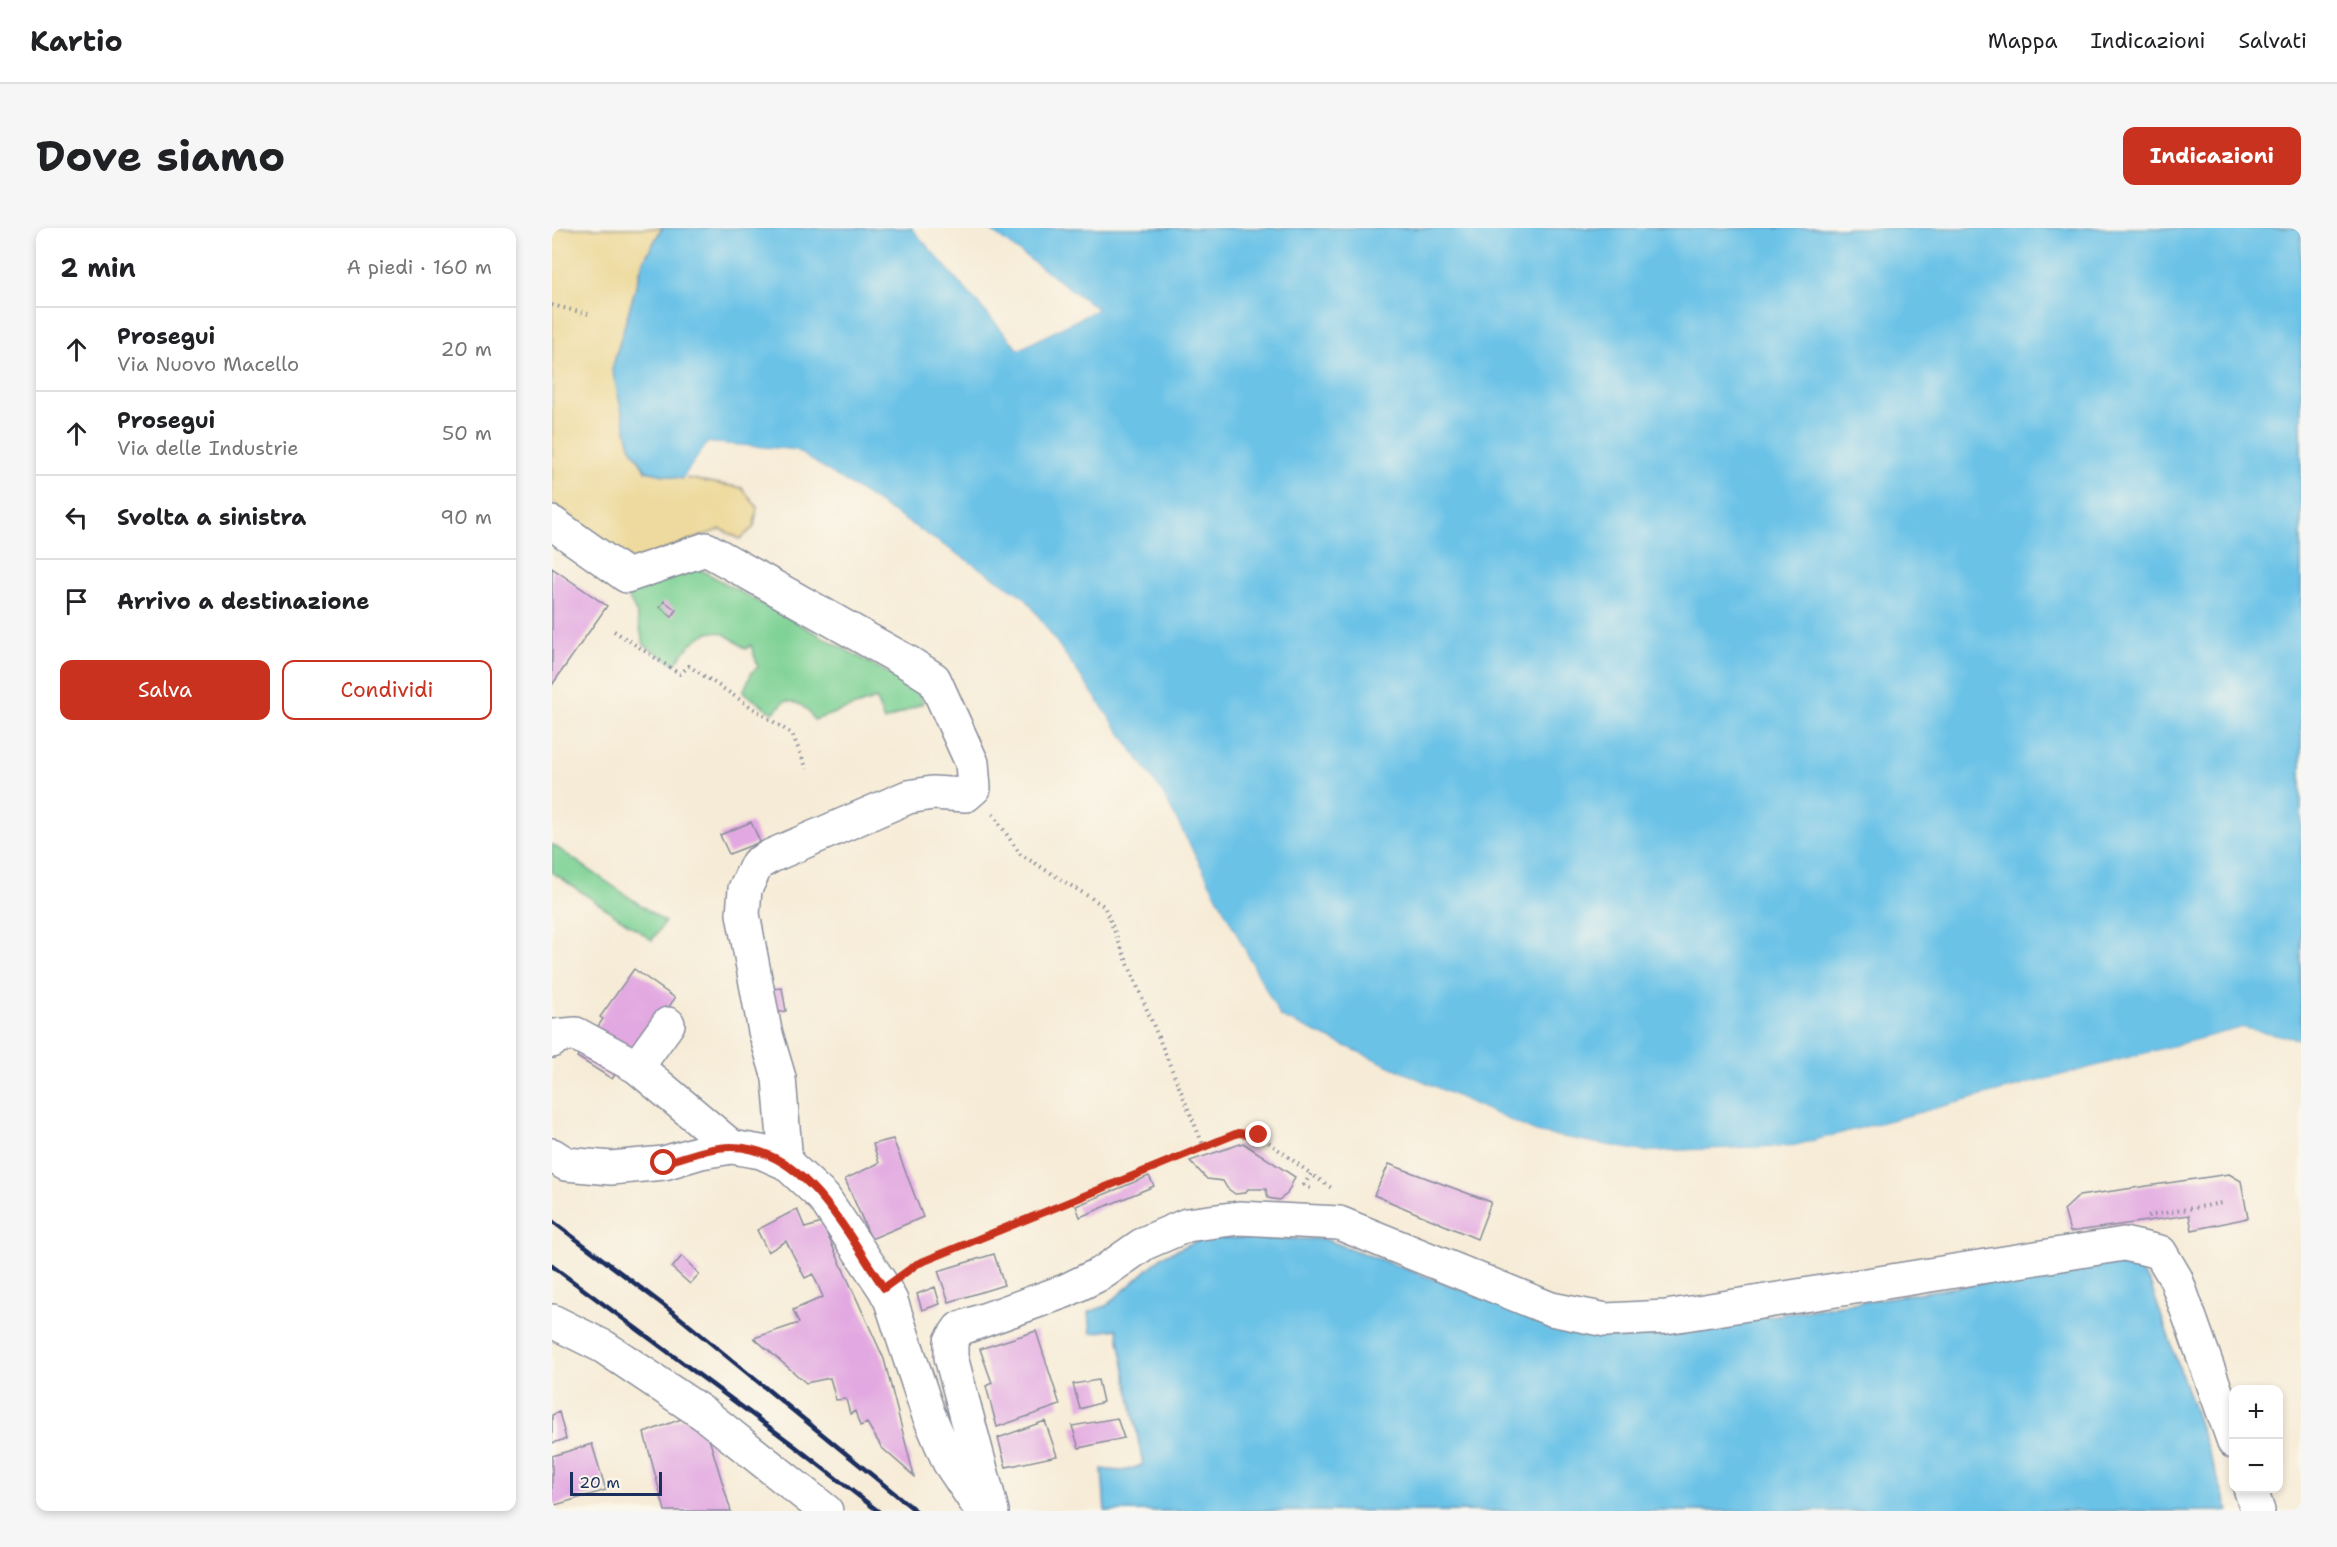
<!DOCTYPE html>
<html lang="it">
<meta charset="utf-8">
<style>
:root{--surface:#fff;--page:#f6f6f6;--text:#202124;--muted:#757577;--line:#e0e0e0;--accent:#c8321e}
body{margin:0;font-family:"Shantell Sans",sans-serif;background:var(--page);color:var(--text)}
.controls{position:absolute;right:18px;bottom:18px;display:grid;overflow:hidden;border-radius:12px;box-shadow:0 3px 9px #0003}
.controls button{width:54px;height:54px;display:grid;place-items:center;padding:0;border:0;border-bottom:2px solid var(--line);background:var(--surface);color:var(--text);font:30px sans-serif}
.scale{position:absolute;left:18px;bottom:15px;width:92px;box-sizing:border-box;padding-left:6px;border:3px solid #1b2f5e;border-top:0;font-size:16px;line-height:21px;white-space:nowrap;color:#1b2f5e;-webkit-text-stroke:4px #fbf7ec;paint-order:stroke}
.stop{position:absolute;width:18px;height:18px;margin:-14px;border:4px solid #c8321e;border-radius:50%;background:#fff}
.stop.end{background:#c8321e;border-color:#fff;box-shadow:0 2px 6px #0008}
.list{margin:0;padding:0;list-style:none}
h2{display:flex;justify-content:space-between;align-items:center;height:78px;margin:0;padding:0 24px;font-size:26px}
h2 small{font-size:20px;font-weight:400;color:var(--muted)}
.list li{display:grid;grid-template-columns:39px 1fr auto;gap:18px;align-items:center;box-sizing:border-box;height:84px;padding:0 24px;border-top:2px solid var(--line)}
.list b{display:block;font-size:22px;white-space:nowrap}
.list p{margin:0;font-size:20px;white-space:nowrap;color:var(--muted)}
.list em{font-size:20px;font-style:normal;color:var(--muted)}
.actions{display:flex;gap:12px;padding:18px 24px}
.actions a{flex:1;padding:14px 0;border:2px solid var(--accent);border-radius:12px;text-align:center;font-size:21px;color:var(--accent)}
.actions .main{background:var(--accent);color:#fff}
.icon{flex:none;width:33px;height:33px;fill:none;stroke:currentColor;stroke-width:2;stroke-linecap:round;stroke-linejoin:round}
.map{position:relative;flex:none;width:1749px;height:1283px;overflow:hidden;border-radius:12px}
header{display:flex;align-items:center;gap:36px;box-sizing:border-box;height:84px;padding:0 30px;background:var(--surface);border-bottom:2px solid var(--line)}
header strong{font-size:28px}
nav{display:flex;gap:33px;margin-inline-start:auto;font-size:21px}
.intro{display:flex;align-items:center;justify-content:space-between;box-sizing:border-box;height:144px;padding:0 36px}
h1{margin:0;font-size:42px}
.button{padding:15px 27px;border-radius:12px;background:var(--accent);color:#fff;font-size:21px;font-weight:700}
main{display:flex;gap:36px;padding:0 36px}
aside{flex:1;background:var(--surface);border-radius:12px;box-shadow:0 3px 9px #0003}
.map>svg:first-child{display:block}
.green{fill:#7dd194;stroke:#4c8079;stroke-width:1.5}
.sand{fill:#eeda9e;stroke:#84847e;stroke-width:1.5}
.water{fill:#6ac2e7;stroke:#4278a2;stroke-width:1.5}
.pier{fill:#f6ebd6}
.building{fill:#e2a8e1}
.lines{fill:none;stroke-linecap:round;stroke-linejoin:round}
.minor-casing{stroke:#888d9a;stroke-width:36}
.path{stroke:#888d9a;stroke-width:4;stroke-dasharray:1.5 4.5;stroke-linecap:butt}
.minor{stroke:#fff;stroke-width:33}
.rail{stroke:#1b2f5e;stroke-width:4.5}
.route{stroke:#c8321e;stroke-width:8}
</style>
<header>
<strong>Kartio</strong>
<nav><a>Mappa</a><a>Indicazioni</a><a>Salvati</a></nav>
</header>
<div class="intro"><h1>Dove siamo</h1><a class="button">Indicazioni</a></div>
<main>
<aside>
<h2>2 min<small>A piedi · 160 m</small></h2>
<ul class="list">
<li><svg class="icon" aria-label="ahead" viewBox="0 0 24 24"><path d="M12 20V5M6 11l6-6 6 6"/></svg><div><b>Prosegui</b><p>Via Nuovo Macello</p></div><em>20 m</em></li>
<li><svg class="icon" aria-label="ahead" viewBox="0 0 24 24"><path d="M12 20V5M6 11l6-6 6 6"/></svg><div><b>Prosegui</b><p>Via delle Industrie</p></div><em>50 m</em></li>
<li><svg class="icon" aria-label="left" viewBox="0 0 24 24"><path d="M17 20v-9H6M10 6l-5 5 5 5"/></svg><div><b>Svolta a sinistra</b></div><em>90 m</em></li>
<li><svg class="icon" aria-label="arrive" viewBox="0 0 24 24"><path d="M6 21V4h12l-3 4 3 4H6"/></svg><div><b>Arrivo a destinazione</b></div></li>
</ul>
<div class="actions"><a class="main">Salva</a><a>Condividi</a></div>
</aside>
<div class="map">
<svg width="1749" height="1283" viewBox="0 0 1749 1283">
<rect width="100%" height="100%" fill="#fbf7ec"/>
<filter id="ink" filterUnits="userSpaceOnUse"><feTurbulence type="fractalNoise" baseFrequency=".0167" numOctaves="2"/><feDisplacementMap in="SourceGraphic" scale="12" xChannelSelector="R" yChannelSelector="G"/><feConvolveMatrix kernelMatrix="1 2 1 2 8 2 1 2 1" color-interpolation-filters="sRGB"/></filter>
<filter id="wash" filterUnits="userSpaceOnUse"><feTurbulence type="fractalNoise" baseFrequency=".008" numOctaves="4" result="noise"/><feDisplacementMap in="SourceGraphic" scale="24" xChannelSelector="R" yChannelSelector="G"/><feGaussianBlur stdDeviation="1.35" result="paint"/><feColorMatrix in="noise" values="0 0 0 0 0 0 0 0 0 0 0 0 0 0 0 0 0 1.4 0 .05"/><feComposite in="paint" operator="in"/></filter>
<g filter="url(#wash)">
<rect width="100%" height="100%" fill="#f6ebd6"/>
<path class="green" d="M140,337L365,461L371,475L332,493L324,471L262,492C254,479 248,474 233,473L221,485L191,464L200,444L206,439L199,417L194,421C187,416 181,411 174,407C152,395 134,421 123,436L92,417L84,384L73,363Z
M0,616L113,694L100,712L0,644Z"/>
<path class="sand" d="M0,0H110L91,34L94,243L190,260L205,279L202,299L188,311L169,301L81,333L0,274Z"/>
<path class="water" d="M110,0H360L467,121L545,81L434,0H1749V812L1690,800L1242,918L1092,924L985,905L728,789L610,565L473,370L243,222L156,215L130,251L94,243L78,218L60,141L91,34Z
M652,1010L772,1011L1023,1103L1071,1111L1559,1035L1584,1037L1598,1055L1677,1283H553L550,1241C566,1244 576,1244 591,1236L565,1101L539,1105L537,1084L554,1078L611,1028Z"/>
<path class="pier" d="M360,0H364L468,117L539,81L431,0H434L545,81L467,121Z
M156,215L243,222L473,370L610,565L728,789L985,905L1092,924L1242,918L1690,800L1749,812V815L1691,803L1242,921L1092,927L984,908L726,791L607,567L471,372L242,225L157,218L133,251H130Z"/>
<g id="blocks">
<path class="building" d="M0,340L55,378L0,457Z
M112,373L124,382L120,389L108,379Z
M199,594L208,614L177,626L168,607Z
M82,741L123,770L90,818L85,814L60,851L25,829L51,791L48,789Z
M230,760L234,783L214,787L209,762Z
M341,911L371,989L319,1011L293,951L327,935L321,916Z
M691,915L743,949L735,966L727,972L716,970L714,961H696L693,965L683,966L675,960L671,953L655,951L638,933Z
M837,936L939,974L925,1011L822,967Z
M1677,946L1689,953L1696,990L1640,1002L1637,987L1518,1004L1512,982L1527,968Z
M597,948L602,958L528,989L524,978Z
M245,981L253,1000L270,995L332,1131L362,1248L330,1220L315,1195L308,1198L303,1183L298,1186L294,1171L284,1172L278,1150L254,1155L202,1110L247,1095L241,1082L271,1069L261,1046L253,1050L234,1013L216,1024L205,1002Z
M442,1026L452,1057L397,1074L386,1043Z
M130,1028L147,1046L138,1056L120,1040Z
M383,1059L388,1076L370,1082L365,1066Z
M484,1103L508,1177L445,1199L434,1158L440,1155L428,1121Z
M546,1152L551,1174L528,1181L521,1156Z
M7,1184L14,1211L0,1215V1187Z
M137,1188L155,1204L179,1283H113L92,1205Z
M565,1190L572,1210L527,1220L520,1198Z
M493,1193L505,1228L454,1239L446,1210Z
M40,1216L54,1262L0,1278V1228Z"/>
</g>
</g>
<g filter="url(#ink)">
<use href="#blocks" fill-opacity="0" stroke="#888d9a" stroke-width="1.5"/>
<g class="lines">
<defs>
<path id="minor" d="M0,295L75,348L154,321L357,435L382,451L420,535L422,560L414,567L380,565L356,569L219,628L205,636L193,661L191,686L213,803L227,850L234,935
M116,796L85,839L180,919
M0,813L3,808L24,806L85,839
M0,927L14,936L59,940L112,935L149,924L180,919L209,924L234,935L272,970L332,1060L339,1073L376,1185L397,1234L430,1283
M0,1093L52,1119L152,1186L274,1283
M1698,1260L1706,1283
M440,1283L399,1129V1113L407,1101L513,1063L550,1045L593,1015L635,997L687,990L787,995L999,1081L1054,1092L1114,1089L1572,1016L1608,1024L1624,1051L1682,1214"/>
</defs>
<use href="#minor" class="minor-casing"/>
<path class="path" d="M0,77L36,86
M62,403L128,446L137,438L240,506L255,541
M441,586L468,626L552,678L652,919
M758,960L752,957L759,946L781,961
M1596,988L1670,975
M357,1042L365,1036L686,905L707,907L759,946"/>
<use href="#minor" class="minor"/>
<path class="rail" d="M0,993L122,1085L364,1283
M0,1038L240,1216L326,1283"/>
</g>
</g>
<g class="lines" filter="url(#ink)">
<path class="route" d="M112,935C133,929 157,919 179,919C254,919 296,1008 332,1060L365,1036L686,905L707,907"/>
</g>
</svg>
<div class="controls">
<button>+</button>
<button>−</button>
</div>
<div class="scale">20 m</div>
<div class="stop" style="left:112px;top:935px"></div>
<div class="stop end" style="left:707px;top:907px"></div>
</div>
</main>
